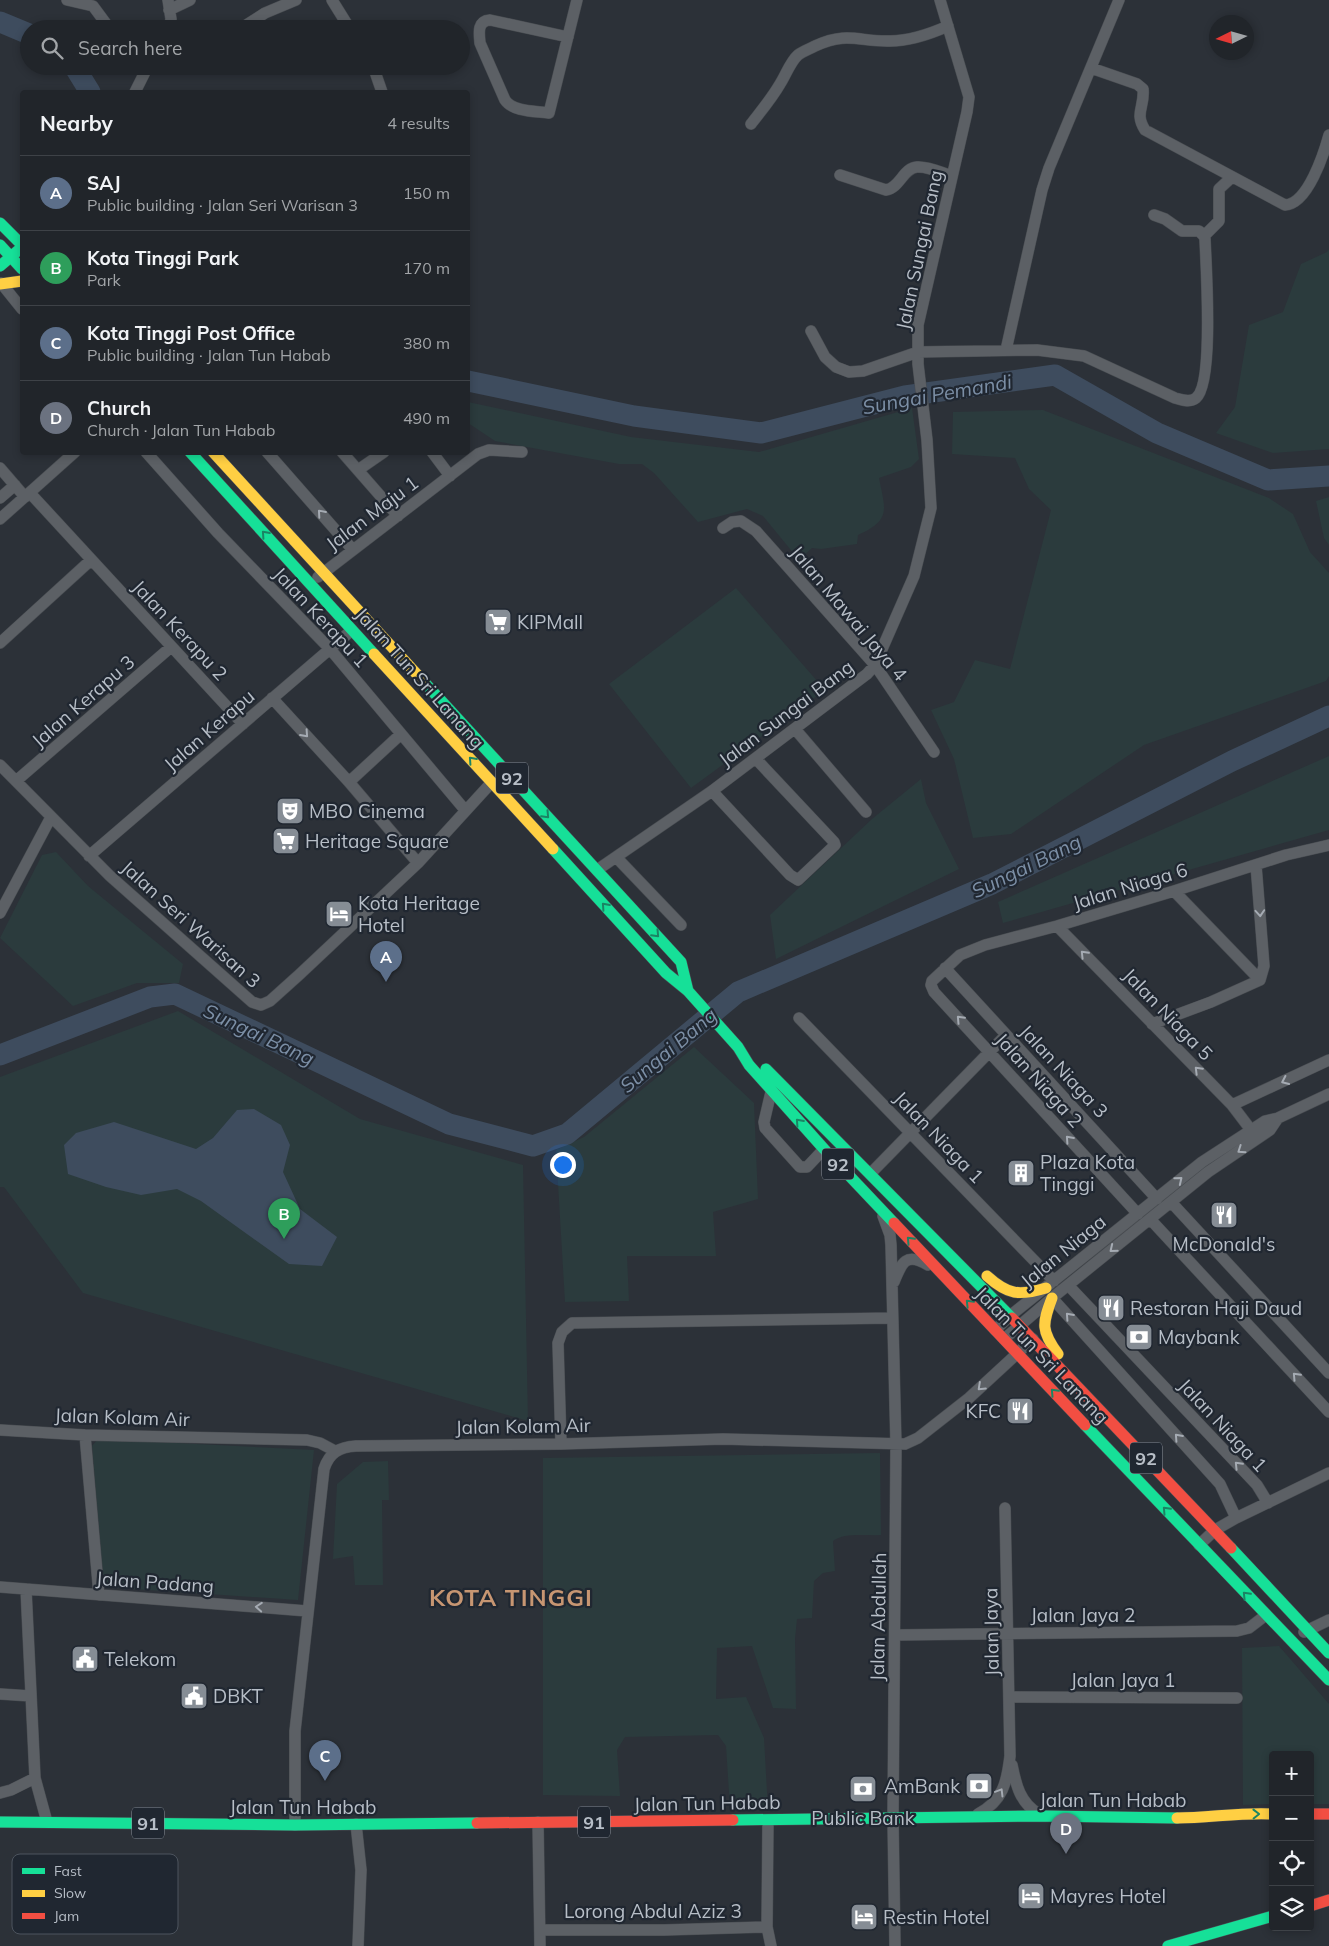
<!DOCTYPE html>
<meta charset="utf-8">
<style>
:root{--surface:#21252a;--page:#292d32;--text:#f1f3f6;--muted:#a2a5a8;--line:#3e4247;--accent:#868d95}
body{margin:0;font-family:Mulish,sans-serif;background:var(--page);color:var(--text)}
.controls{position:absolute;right:15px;bottom:15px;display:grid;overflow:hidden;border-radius:5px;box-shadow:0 2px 8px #0003}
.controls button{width:45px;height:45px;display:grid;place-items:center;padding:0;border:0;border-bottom:1px solid var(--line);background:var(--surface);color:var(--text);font:25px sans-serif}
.compass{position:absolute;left:1209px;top:15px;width:45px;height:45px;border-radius:50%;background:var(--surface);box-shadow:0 2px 8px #0003;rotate:265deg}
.you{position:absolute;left:562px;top:1164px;width:18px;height:18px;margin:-12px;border:4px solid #fff;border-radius:50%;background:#1a73e8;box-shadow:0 0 0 8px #1a73e833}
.badge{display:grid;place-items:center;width:32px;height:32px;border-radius:50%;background:var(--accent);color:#fff;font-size:16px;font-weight:700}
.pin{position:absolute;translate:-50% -41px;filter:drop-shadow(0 1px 2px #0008)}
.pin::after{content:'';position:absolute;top:26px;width:18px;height:15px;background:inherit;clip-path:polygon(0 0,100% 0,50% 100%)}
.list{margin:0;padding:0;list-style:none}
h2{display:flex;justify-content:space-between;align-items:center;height:65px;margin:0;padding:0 20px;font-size:21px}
h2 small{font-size:16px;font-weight:400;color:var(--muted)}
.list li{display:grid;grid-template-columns:32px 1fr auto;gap:15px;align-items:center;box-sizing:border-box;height:75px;padding:0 20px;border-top:1px solid var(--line)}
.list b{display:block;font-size:19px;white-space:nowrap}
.list p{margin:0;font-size:16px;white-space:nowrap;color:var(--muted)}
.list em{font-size:16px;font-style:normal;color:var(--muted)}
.icon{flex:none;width:28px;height:28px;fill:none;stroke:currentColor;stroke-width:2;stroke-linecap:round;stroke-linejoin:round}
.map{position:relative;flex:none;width:1329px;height:1946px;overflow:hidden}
.search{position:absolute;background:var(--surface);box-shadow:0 2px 8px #0003;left:20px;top:20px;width:450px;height:55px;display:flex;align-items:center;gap:12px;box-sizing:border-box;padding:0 18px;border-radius:28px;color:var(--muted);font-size:19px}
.panel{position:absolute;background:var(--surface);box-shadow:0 2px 8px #0003;left:20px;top:90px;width:450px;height:365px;border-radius:5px}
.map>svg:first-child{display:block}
.green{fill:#2b3b3d}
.water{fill:#3e4c5e}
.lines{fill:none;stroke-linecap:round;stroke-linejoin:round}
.river{stroke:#3e4c5e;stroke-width:21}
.street-casing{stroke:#484c51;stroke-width:12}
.fast-casing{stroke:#4a4e54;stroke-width:12}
.slow-casing{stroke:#4a4e54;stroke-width:12}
.jam-casing{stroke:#4a4e54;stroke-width:12}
.street{stroke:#5c6065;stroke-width:11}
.fast{stroke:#16e098;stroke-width:11}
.slow{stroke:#ffcf43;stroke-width:11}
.jam{stroke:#f24e42;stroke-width:11}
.oneway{stroke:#a5abb3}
.oneway2{stroke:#1b8464}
.labels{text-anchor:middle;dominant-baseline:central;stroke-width:4.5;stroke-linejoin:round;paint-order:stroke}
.shield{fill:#202731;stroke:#8a919a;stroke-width:1}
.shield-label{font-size:18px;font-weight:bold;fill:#b7bec7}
.street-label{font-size:19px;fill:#b7bec7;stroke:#202731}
.poi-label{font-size:19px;fill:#b7bec7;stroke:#202731;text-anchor:start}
.water-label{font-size:20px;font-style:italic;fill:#7c8fa6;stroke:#202731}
.district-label{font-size:24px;font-weight:bold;letter-spacing:1px;fill:#c79672;stroke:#202731}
.key{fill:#202731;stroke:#4d545e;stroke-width:1}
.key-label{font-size:14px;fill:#b7bec7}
</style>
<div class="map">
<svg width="1329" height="1946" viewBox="0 0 1329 1946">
<rect width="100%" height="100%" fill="#2c3138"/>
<path class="green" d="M1329,249V449L1273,453L1216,433L1235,407L1249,325L1283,312L1301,264L1327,252Z
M468,402L631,437L759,452L912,408L919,459L911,467L879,478C885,509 892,520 858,535L857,544L821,549L812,548L799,560L763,516L747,509L698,522L654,473L642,464H619L495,441L468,423Z
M1043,410L1269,498L1293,514L1310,552L1329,573V676L1326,681L1144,745L1011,834L973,838L954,759L931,710L954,702L975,660L1010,669L1051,510L1029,489L1015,458L952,454L953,412Z
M1329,497V545L1324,538L1316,501Z
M736,588L825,690L691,788L609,684Z
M1329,756V830L1003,923L998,902Z
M921,779L926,803L959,869L776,959L770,915L872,819Z
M56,852L88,886L183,964L179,983H137L73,1006L0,938L42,855Z
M178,1011L360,1119L523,1165L528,1421L83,1293L4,1187H0V1077Z
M694,1047L754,1103L758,1199L713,1212L716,1256H627L629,1301L565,1302L556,1150L584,1137Z
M98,1439L314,1450L298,1600L104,1587L92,1446Z
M880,1453L881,1535C866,1536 845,1532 833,1541L835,1571L823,1573L814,1581L812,1618L797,1619L795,1639L796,1709L773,1708L752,1646L717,1648L716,1699L746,1697L764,1738L768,1810L730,1808L726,1746L718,1735L625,1737L617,1750L620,1796L543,1795V1458Z
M388,1461L389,1500H382L383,1585H355L353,1556L333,1559L337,1484L363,1462Z
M1279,1646L1329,1704V1804H1310V1755H1273V1804L1243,1805L1242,1648Z"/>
<path class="water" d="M254,1109L281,1125L290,1145L283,1172L300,1209L337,1237L322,1266L289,1264L201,1201L177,1189L141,1195L106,1187L68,1174L64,1145L76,1133L114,1122L196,1149L213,1138L237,1110Z"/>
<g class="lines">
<path class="river" d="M0,22L29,34
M74,66L90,92
M468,381L634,416L761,433L905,396L1055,375L1157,433L1268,480L1329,476
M0,1055L150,997L175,994L449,1124L533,1146L567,1134L738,992L992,884L1232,761L1329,716"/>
<defs>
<path id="street" d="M67,0L93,6L110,29
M168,0L171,19L169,29
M332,0L350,29
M169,10L190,0
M240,29L265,13L296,0
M568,37L490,20C477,21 479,33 480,43L505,100C513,112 536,111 549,113L577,0
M373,66L382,92
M1091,68L1137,84L1143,89C1145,107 1134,113 1145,130L1285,205C1308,204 1324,153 1329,135
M135,92L148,66
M751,124C761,111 772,98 780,84C786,75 790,62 798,55C803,51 810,49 815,46C848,31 859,42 890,41C910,41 930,34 948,26
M840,175L886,190C900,188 903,168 917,167C928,166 942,173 952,176
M1204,236L1219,221V189L1232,177
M1,283L22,309
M811,331L825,357L836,367L849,372L863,371L918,352L1037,350L1084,356L1175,398C1182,400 1190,403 1196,398C1214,384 1206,265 1205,239L1204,236L1199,231H1182L1165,219L1154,215
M1006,350L1042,190L1049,168L1119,0
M146,452L218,533L330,649L465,810
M267,452L353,550
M342,452L398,516
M432,452L450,476
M0,468L25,497
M358,470L384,452
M30,493L243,724
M0,498L15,485
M0,519L75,452
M723,528L732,522L741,521L756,531L875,665L934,752
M318,577L478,454L489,450L522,452
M0,643L91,560
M272,698L349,782L418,863
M795,729L866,812
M0,765L110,876L252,1002L261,1005L270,1001L300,974L418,863L492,782
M16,781L171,647
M349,782L401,734
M712,791L790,875L798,880L835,845L834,842L756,759
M89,856L352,630
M616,857L681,925
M597,870L712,791L867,674L875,665L914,576L931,508L927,440L918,364V325L967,112L969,97L940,0
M1174,891L1260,980
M0,913L51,817
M1057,926L1232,1105L1251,1130
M945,968L1157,1199
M799,1018L1054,1281
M1152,1024L1211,1002L1260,980L1264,966L1256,865
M771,1092L764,1122L765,1128L800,1167H807L824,1149
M1232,1105L1329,1060
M871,1173L1006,1035
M1171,1202L1329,1373
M1138,1214L934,992L931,985L932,981L960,955L985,945L1057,926L1174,891L1286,855L1329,845
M883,1216L890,1235L891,1245L896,1445L893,1819L895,1946
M1150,1219L1329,1412
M894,1282C902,1262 906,1252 928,1265
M1068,1285L1257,1485L1268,1503
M1052,1298L1220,1484L1236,1518
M995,1330L1011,1315L1202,1162L1265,1121L1278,1118L1329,1094
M1004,1339L1052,1298L1208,1172L1270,1130L1278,1118
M0,1430L85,1435L307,1440L320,1443L335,1451
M85,1435L99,1595
M561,1444L558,1343L562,1332L572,1323L892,1318
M1199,1545L1215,1530L1236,1518L1329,1473
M0,1587L307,1611
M26,1589L35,1778L47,1822
M1304,1632L1329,1620
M896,1635L1237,1631L1249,1628L1266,1615
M0,1694L31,1696
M1010,1697L1237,1698
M1012,1765C1016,1785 1020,1803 1039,1814
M0,1793L11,1790L35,1778
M978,1814C1003,1801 1007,1782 1010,1756L1005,1508
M768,1820L767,1927L771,1946
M538,1822L540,1946
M356,1824L361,1870L358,1946
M295,1825V1731L324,1469C329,1453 339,1447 356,1446L561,1444L723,1439L905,1444L918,1438L969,1398L1033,1339
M540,1930H664L767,1927"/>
<path id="fast" d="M0,223L22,245
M0,245L22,269
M0,266L21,248
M190,452L374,654
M424,682L681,962L688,991
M553,849L666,973L688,991L738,1047L749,1065L824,1149L894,1223
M766,1069L1012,1318
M1085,1425L1329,1680
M1231,1548L1329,1653
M733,1820L1043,1816L1177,1818
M0,1822L295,1825L477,1823
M1168,1946L1273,1916"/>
<path id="slow" d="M0,284L22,281
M213,452L424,682
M374,654L553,849
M987,1276C1008,1295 1019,1296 1046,1288
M1052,1298C1042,1324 1041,1331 1058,1354
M1177,1818C1209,1818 1241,1812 1273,1814"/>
<path id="jam" d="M894,1223L1085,1425
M1012,1318L1231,1548
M1310,1814H1329
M477,1823L733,1820
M1310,1906L1329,1900"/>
</defs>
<use href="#street" class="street-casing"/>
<use href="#fast" class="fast-casing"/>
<use href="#slow" class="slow-casing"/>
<use href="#jam" class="jam-casing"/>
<use href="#street" class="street"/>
<use href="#fast" class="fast"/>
<use href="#slow" class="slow"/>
<use href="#jam" class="jam"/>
</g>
<defs><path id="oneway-chevron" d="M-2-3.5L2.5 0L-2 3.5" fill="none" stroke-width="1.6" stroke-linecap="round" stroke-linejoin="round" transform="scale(1.25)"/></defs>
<g class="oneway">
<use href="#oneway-chevron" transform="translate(321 513) rotate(-131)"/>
<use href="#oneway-chevron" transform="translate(305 734) rotate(48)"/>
<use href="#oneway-chevron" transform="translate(1260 913) rotate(86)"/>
<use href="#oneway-chevron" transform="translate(1084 954) rotate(-134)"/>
<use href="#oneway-chevron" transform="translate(960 1019) rotate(-133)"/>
<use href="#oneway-chevron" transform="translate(1198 1070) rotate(-135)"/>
<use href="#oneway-chevron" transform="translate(1285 1081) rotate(155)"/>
<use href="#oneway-chevron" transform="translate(1069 1139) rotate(-132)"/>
<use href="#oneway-chevron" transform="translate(1241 1150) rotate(146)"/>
<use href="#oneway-chevron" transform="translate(1179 1180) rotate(-39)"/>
<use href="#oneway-chevron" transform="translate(1113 1249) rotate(141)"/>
<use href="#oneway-chevron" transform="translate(1069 1316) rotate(-132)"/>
<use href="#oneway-chevron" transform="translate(1296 1376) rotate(-133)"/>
<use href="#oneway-chevron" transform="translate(981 1387) rotate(137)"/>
<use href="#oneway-chevron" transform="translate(1178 1437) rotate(-132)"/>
<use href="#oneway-chevron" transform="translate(1238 1465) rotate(-134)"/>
<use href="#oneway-chevron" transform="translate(259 1607) rotate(-176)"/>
<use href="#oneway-chevron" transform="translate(1000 1792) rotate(-59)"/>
</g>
<g class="oneway2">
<use href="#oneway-chevron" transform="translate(265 534) rotate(-132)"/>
<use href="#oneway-chevron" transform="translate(472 760) rotate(-132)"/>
<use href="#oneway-chevron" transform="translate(546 815) rotate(47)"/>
<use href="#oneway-chevron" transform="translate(605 906) rotate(-132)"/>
<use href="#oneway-chevron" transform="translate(656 934) rotate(47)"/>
<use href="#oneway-chevron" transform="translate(799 1122) rotate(-132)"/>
<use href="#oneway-chevron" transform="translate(910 1240) rotate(-133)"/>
<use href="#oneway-chevron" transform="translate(969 1303) rotate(-134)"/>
<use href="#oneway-chevron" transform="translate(1054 1392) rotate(-133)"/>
<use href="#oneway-chevron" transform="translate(1166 1510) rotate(-133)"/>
<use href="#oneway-chevron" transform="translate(1246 1595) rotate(-134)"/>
<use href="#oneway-chevron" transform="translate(1256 1814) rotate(-1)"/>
</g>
<defs>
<symbol id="supermarket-square" viewBox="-11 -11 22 22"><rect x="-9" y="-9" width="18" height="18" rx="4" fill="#868d95" stroke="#202731"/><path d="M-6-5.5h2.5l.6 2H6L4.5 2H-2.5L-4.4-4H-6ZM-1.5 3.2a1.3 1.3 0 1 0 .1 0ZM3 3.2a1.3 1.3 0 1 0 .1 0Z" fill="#fff"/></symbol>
<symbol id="theatre-square" viewBox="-11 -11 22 22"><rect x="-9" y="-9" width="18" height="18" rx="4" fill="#868d95" stroke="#202731"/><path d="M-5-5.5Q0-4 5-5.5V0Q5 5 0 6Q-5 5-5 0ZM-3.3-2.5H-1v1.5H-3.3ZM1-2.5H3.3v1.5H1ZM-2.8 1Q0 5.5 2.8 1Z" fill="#fff"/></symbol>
<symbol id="hotel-square" viewBox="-11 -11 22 22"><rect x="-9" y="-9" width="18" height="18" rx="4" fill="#868d95" stroke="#202731"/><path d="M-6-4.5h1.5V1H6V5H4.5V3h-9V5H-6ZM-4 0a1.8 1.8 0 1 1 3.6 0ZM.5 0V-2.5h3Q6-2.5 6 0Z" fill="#fff"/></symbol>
<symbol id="building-square" viewBox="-11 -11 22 22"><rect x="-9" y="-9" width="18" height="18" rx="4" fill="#868d95" stroke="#202731"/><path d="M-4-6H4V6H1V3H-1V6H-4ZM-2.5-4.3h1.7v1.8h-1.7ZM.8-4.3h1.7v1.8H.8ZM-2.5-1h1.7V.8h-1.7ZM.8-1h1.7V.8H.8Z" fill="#fff"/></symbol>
<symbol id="restaurant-square" viewBox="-11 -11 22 22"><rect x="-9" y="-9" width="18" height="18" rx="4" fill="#868d95" stroke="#202731"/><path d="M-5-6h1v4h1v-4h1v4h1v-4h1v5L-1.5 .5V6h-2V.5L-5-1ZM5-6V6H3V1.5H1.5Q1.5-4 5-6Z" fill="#fff"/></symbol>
<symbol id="bank-square" viewBox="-11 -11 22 22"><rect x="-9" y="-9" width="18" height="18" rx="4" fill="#868d95" stroke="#202731"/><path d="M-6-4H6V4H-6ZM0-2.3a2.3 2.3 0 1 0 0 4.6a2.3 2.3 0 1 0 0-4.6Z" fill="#fff"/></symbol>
<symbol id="civic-square" viewBox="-11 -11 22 22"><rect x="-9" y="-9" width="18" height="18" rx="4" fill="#868d95" stroke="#202731"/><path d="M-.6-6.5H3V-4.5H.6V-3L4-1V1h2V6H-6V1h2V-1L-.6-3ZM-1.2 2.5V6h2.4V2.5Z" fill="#fff"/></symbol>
</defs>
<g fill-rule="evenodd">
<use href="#supermarket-square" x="482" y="606" width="32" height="32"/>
<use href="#theatre-square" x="274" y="795" width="32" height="32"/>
<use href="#supermarket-square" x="270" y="825" width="32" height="32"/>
<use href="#hotel-square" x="323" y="898" width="32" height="32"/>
<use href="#building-square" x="1005" y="1157" width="32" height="32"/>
<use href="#restaurant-square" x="1208" y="1199" width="32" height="32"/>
<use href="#restaurant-square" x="1095" y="1292" width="32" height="32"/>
<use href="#bank-square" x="1123" y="1321" width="32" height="32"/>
<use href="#restaurant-square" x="1004" y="1395" width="32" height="32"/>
<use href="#civic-square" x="69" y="1643" width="32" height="32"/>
<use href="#civic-square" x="178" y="1680" width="32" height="32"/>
<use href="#bank-square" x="963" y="1770" width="32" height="32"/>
<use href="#bank-square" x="847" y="1773" width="32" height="32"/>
<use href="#hotel-square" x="1015" y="1880" width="32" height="32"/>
<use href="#hotel-square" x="848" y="1901" width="32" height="32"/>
</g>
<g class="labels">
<g class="shield">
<rect x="496" y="762.5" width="32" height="31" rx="4"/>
<rect x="822" y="1148.5" width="32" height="31" rx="4"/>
<rect x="1130" y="1442.5" width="32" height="31" rx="4"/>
<rect x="578" y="1806.5" width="32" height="31" rx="4"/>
<rect x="132" y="1807.5" width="32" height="31" rx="4"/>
</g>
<g class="shield-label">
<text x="512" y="778">92</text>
<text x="838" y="1164">92</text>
<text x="1146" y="1458">92</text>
<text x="594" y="1822">91</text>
<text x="148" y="1823">91</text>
</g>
<g class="street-label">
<text transform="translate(919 250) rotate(-78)">Jalan Sungai Bang</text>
<text transform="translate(372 513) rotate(-37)">Jalan Maju 1</text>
<text transform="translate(849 613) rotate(50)">Jalan Mawai Jaya 4</text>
<text transform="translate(321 617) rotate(47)">Jalan Kerapu 1</text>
<text transform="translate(180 630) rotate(47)">Jalan Kerapu 2</text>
<text transform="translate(420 678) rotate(48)">Jalan Tun Sri Lanang</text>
<text transform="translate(83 701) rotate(-41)">Jalan Kerapu 3</text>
<text transform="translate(786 713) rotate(-37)">Jalan Sungai Bang</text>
<text transform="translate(209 730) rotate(-41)">Jalan Kerapu</text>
<text transform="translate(1130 886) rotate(-17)">Jalan Niaga 6</text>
<text transform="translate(191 924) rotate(42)">Jalan Seri Warisan 3</text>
<text transform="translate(1168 1014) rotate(46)">Jalan Niaga 5</text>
<text transform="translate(1064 1071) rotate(47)">Jalan Niaga 3</text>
<text transform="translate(1039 1080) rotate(48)">Jalan Niaga 2</text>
<text transform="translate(939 1137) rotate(46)">Jalan Niaga 1</text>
<text transform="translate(1063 1251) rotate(-39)">Jalan Niaga</text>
<text transform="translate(1042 1355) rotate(46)">Jalan Tun Sri Lanang</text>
<text transform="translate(122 1417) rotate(2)">Jalan Kolam Air</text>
<text transform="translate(1223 1425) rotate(47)">Jalan Niaga 1</text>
<text transform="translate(523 1426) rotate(-1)">Jalan Kolam Air</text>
<text transform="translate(155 1582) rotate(4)">Jalan Padang</text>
<text x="1083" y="1615">Jalan Jaya 2</text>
<text transform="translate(878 1617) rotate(-89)">Jalan Abdullah</text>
<text transform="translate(991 1632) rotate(-91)">Jalan Jaya</text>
<text x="1123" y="1680">Jalan Jaya 1</text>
<text x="1113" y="1800">Jalan Tun Habab</text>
<text transform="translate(707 1803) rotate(-1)">Jalan Tun Habab</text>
<text x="303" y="1807">Jalan Tun Habab</text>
<text x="653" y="1911">Lorong Abdul Aziz 3</text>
</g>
<g class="poi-label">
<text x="517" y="622">KIPMall</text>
<text x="309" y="811">MBO Cinema</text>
<text x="305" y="841">Heritage Square</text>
<text x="358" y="903">Kota Heritage<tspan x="358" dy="22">Hotel</tspan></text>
<text x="1040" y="1162">Plaza Kota<tspan x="1040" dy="22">Tinggi</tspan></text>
<text x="1224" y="1244" text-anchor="middle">McDonald's</text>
<text x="1130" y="1308">Restoran Haji Daud</text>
<text x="1158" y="1337">Maybank</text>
<text x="1001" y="1411" text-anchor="end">KFC</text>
<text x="104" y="1659">Telekom</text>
<text x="213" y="1696">DBKT</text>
<text x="960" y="1786" text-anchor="end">AmBank</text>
<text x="863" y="1818" text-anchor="middle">Public Bank</text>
<text x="1050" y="1896">Mayres Hotel</text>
<text x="883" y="1917">Restin Hotel</text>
</g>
<g class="water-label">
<text transform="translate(937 394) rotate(-10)">Sungai Pemandi</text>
<text transform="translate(1026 866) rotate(-26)">Sungai Bang</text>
<text transform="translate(259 1034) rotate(25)">Sungai Bang</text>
<text transform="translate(668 1050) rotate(-40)">Sungai Bang</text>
</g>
<g class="district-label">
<text x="511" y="1597">KOTA TINGGI</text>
</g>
</g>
<rect x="12" y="1854" width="166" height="80" rx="8" class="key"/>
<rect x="22" y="1868" width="23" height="6" fill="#16e098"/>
<rect x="22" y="1890" width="23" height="7" fill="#ffcf43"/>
<rect x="22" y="1913" width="23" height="6" fill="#f24e42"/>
<g class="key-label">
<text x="54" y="1876">Fast</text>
<text x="54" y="1898">Slow</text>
<text x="54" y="1921">Jam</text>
</g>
</svg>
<div class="controls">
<button>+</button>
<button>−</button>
<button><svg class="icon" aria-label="locate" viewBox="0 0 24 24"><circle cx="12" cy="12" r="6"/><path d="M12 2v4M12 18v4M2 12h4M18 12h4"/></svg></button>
<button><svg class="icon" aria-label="layers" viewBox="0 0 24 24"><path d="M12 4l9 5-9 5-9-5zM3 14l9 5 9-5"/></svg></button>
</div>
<svg class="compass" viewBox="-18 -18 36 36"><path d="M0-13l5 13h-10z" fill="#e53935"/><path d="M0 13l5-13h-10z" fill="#a2a5a8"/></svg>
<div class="you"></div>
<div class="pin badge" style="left:386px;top:982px;background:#5c6f8a">A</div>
<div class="pin badge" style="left:284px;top:1239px;background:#2e9e5b">B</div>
<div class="pin badge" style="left:325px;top:1781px;background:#5c6f8a">C</div>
<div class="pin badge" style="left:1066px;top:1854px;background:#6b7280">D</div>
<div class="search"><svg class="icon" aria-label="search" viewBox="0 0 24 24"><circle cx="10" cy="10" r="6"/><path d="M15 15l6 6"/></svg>Search here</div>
<section class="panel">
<h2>Nearby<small>4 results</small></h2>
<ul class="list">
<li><span class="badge" style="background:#5c6f8a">A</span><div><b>SAJ</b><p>Public building · Jalan Seri Warisan 3</p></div><em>150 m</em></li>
<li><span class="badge" style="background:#2e9e5b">B</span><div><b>Kota Tinggi Park</b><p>Park</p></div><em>170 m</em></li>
<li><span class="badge" style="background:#5c6f8a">C</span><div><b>Kota Tinggi Post Office</b><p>Public building · Jalan Tun Habab</p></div><em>380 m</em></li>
<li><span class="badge" style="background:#6b7280">D</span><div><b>Church</b><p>Church · Jalan Tun Habab</p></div><em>490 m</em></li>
</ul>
</section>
</div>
